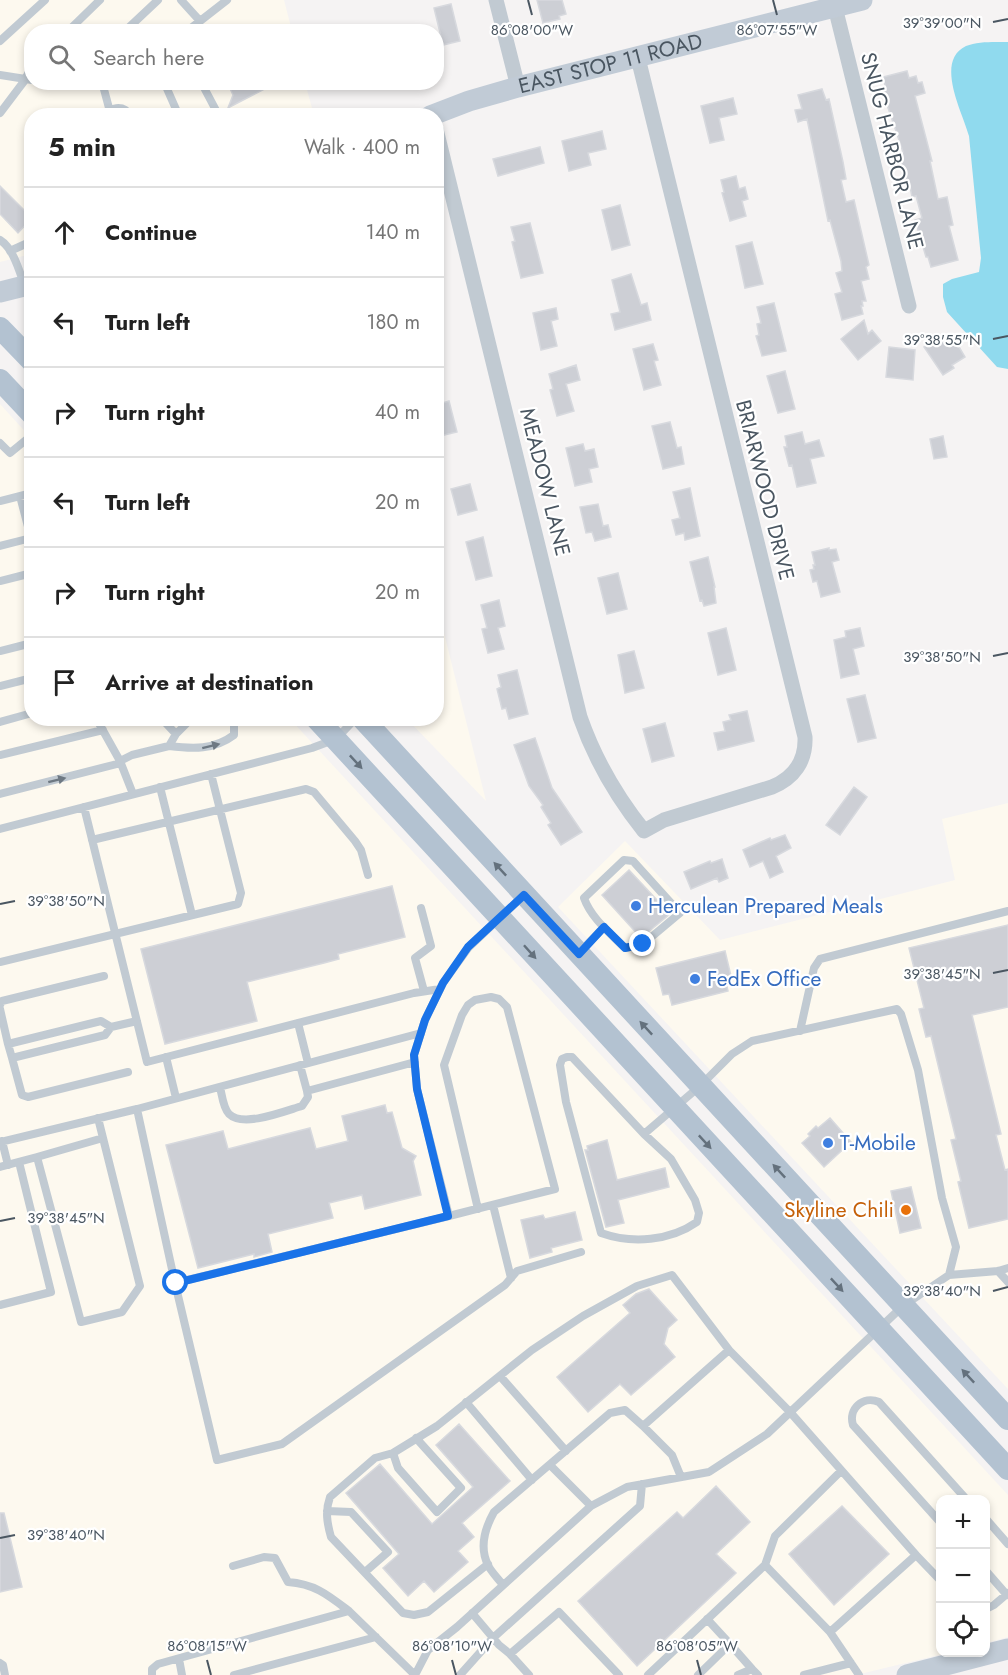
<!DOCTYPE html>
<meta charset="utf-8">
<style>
:root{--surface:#fff;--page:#f2f2f2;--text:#222;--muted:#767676;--line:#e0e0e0}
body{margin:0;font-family:Jost,sans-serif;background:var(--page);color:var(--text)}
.controls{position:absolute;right:18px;bottom:18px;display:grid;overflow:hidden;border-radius:12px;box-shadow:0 3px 9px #0003}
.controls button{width:54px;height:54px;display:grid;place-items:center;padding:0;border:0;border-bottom:2px solid var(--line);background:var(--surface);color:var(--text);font:30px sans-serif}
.stop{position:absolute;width:18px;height:18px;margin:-14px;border:4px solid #1a73e8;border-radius:50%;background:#fff}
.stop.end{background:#1a73e8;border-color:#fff;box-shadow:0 2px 6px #0008}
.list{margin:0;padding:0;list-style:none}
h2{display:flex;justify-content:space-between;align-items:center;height:78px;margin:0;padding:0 24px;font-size:26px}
h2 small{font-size:20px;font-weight:400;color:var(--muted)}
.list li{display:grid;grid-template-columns:39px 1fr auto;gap:18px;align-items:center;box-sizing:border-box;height:90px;padding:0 24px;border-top:2px solid var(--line)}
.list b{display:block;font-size:22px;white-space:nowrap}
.list em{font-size:20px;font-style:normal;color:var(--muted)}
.icon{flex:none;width:33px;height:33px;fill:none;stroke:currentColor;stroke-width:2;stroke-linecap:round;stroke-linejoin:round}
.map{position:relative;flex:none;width:1008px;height:1675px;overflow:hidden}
.search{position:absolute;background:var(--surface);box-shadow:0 3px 9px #0003;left:24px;top:24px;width:420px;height:66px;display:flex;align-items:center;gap:15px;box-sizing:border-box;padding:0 21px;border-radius:24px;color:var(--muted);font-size:22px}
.panel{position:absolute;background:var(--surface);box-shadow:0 3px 9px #0003;left:24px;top:108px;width:420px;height:618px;border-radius:24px}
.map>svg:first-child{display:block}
.commercial{fill:#fdf9ef}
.water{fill:#90daee}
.building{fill:#cdcfd5;stroke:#d7d9de;stroke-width:1.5}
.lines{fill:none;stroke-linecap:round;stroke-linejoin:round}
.lane{stroke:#c1cad2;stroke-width:8}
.street{stroke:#c1cad2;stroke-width:15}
.secondary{stroke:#c1cbd6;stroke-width:21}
.primary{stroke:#b3c2d1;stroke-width:22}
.oneway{fill:#6e7983}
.oneway2{fill:#64717d}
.route{stroke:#1a73e8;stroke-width:8}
.ticks{fill:none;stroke:#4a5661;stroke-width:2}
.shop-dot{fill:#3f7fe0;stroke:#fff;stroke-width:2}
.food-dot{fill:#e8710a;stroke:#fff;stroke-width:2}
.labels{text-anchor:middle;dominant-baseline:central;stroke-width:4.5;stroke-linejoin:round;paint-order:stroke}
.street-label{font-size:21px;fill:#4a5661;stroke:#fff}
.shop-label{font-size:21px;fill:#366cbe;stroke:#fff;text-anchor:start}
.food-label{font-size:21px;fill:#c56008;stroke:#fff;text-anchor:end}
.ticks-label{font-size:15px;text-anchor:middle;fill:#4a5661;stroke:#fff;stroke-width:4.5;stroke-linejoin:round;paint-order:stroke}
</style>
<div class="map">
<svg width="1008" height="1675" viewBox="0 0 1008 1675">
<rect width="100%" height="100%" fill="#f5f3f3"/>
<path class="commercial" d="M0,0H284L292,31L32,32V82L305,83L314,115L32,116L31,254L0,262Z
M0,404L31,438L32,718L290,719L1008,1495V1637L986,1643V1500H940V1652L947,1653L856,1675H0Z
M437,605L486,801L407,719L436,718Z
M1008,803V1389L558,907L625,841L720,940L955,880L942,819Z"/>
<path class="water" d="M1008,42V369L997,367L947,312L943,297V284L952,279L979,272L981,258L969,136C963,113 934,61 966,46C978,41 995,42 1008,42Z"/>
<path class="building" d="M537,0H562L566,14L559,16L560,19L543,23Z
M451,4L460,41L443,45L434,8Z
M907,71L909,78L916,76L918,83L922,82L925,93L915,96L932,161H930L938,199L947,197L953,225L949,226L958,260L931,267L928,257H926L915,220L922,218L916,196L912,197L910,186L906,187L897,154L903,152L882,90L886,89L883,77Z
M227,82H278L228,108L233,95Z
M822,89L826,100L829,99L843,162L846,179L841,180L846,202L854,200L869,265L866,267L869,279L861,281L866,301H862L863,306H861L863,314L842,320L835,294L842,292L836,273L842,271L841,261L830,220L828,221L807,119L798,122L795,110L802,109L798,95Z
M733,98L737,114L719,118L724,140L710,143L701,106Z
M602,131L606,149L588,153L591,165L569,171L562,141Z
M540,147L544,163L498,176L493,159Z
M736,176L739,189L745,187L748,199L742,201L746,216L730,221L722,193L724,192L721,180Z
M0,186L32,218L18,233L0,214Z
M620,205L630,245L612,250L602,210Z
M530,223L543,273L521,278L512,242L515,241L511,227Z
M752,242L763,284L745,288L736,246Z
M631,274L641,305L647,303L651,320L615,330L611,314L620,312L612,280Z
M774,303L786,351L762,356L756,336L759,335L757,324L761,323L757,307Z
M556,308L558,319L551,321L557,346L541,350L533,313Z
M864,320L868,334L872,330L881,341L858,360L841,339Z
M952,335L965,357L952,365L954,368L943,375L924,347L937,338L941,343Z
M653,344L658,360L654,361L661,385L644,390L633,349Z
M889,347L915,350L913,380L886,377Z
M576,365L580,380L566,384L574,411L557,416L550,390L553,389L549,374Z
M785,371L795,409L778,413L767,376Z
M449,401L457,432L440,436L439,431L436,432V405Z
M670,422L677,448L681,447L684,464L663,469L652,426Z
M802,432L805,444L819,440L824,456L810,459L816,483L797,487L792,465L789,466L784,447H787L785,436Z
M943,436L947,457L934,459L930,439Z
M583,444L585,451L594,449L598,467L589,469L592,482L575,486L566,448Z
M470,484L477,510L458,515L451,489Z
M690,488L700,536L685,540L684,533L676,535L672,520L680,518L673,492Z
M598,504L603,526L608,525L611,537L595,541L592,532L586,533L580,507Z
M483,537L492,576L476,580L466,542Z
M829,548V550L836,549L839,560L832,562L840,592L821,597L817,581L813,582L810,570L814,569L813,565H815L812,552Z
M708,557L715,587H714L716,603L704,606L702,600L700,601L690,562Z
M618,573L627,609L607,614L598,578Z
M499,600L505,626L498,628L504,649L488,653L482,629L487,628L481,605Z
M726,628L736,670L718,675L708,633Z
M860,628L864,646L853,649L859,674L841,678L834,640L846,637L845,631Z
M634,651L644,688L625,693L618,655Z
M517,670L528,714L509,719L506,708L502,709L497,689L501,687L498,675Z
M865,695L876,738L858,742L847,699Z
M747,711L754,741L718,750L714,733L725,731L723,722L731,720L729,715Z
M665,723L674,756L652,762L643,729Z
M535,738L552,788L582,832L561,845L548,825L551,823L541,807L543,805L529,786L514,745Z
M854,787L867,797L840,835L826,825Z
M785,835L791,848L776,856L783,872L770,878L763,861L750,867L743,850L770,838L771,840Z
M722,859L728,878L719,882L717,878L691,889L684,872L710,861L711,863Z
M629,870L670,914L641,938L602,895Z
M392,886L405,937L338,954L339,959L324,963L247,982L257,1021L165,1044L141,949Z
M1008,925V1007L972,1015L1001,1134L996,1135L1005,1170L1008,1169V1219L969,1228L958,1182L961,1181L951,1140L956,1139L931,1036L926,1037L919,1009L924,1008L909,948Z
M725,951L731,976L725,978L728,991L672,1005L669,994L663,995L656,968Z
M385,1105L387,1113L392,1112L402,1148L416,1156L413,1161L421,1195L365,1209L362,1195L329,1203L333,1218L268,1234L272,1252L254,1257V1254L198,1268L166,1145L223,1131L228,1149L310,1128L316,1149L348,1141L342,1116Z
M830,1118L851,1142L824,1167L802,1143L810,1136L808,1134L816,1126L818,1128Z
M607,1140L617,1180L665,1168L669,1187L618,1200L624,1223L606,1227L585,1150H588L587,1146Z
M911,1187L921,1228L900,1233L891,1191Z
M575,1212L582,1240L551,1248L552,1252L530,1258L521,1220L543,1215L545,1219Z
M649,1289L677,1320L668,1328L664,1344L675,1357L631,1395L620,1384L588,1412L557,1377L630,1313L623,1305L636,1294Z
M459,1424L510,1481L462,1523L474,1537L458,1551L468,1562L434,1592L424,1581L408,1596L383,1568L399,1554L346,1493L380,1464L432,1524L473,1487L436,1445Z
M716,1486L750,1522L716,1554L736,1573L637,1666L578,1601L677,1512L683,1518Z
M842,1506L889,1554L834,1605L789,1554Z
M0,1513H4L22,1587L0,1592Z"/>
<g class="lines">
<path class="lane" d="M181,0L200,21
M67,32L100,0
M124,32L158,0
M186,32L227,0
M0,41L45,0
M0,75L32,80
M48,82H55
M102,82L109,108
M164,82L179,116
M201,82L219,116
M0,113L25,80L32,65
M100,116C110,108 123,103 131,116
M0,240C13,248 19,270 24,284
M10,251L32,241
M0,443L10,453L32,435
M20,496L32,542
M0,501L32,493
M0,546L31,538
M0,581L32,573
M0,651L32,643
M0,686L32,678
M96,718L120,761
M161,718L176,734
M0,722L32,713
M169,746C193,749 214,750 234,735V718
M0,755L103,730
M160,787L192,915
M0,794L121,763
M133,794L120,761L132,755L169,746L176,734L192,718
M84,807L147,1062L414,993L440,989
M0,829L312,748L336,739L356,718
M92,840L306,789L314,792L355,841L361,850L368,875
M624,860L633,861L680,913L643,944L625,948C610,933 591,918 584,898Z
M421,908L431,946L415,958L424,991
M580,952L604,927
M0,962L238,904L241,893L211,774
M0,1005L2,1001L104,976
M0,1009L8,1044
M298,1023L308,1063
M800,1031L814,968L820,959L1008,911
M166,1057L176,1098
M567,1057H572L644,1134L671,1159L695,1200L699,1213L697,1222C670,1241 632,1244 601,1233L566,1102L560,1065L562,1059Z
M12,1058L8,1044L101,1021L111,1027
M300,1065L307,1091
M128,1072L28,1097L22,1095L12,1058L105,1035L111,1027L137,1021
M220,1087C222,1095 223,1108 229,1114C243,1128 285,1111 302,1106L308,1097L307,1091L415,1062
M137,1109L175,1283L449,1216L417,1089L414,1055L425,1020L443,983L469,947L523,896
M98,1118L140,1286L122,1312L81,1322L37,1157L103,1138
M2,1141L8,1165
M0,1142L137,1109L421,1033
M0,1167L37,1157
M493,1205L511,1278
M449,1216L555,1189L507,1007L499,999L491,997L475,1000L468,1005L462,1015L444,1065L478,1209
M998,1271L1008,1282
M949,1275L998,1271L1008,1268
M175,1283L217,1460L282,1444L505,1285L517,1271L581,1252
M0,1305L51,1292L19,1162
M500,1376L566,1451
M466,1402L532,1480
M393,1453L398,1468L437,1512L461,1488L416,1438
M550,1465L591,1506
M681,1477L672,1455L643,1426L729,1350L790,1412L916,1555L830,1632L859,1675
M327,1511L351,1512L388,1552L365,1572
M986,1519L1008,1544
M940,1522L853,1425C848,1409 863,1395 879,1402L967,1500
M916,1555L940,1580
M488,1564L428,1612L414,1615L403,1613L331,1537C327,1523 325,1511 330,1497L375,1458L393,1453L437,1426L532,1350L583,1316L637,1286L672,1275L729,1350
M765,1565L830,1632
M233,1566L264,1557L275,1558L288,1582C315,1584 328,1595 349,1611
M986,1571L1007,1595
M503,1585C498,1578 491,1572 488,1565C479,1547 485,1528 494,1512L610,1413L625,1410L643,1426
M986,1609L994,1605L1008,1593
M472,1613L499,1645L510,1654L529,1675
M730,1644L752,1669
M510,1654L559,1612L619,1675
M179,1659L182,1675
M0,1663L3,1665L5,1675
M152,1675V1669L158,1664L349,1611L415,1675
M234,1675L376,1637
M415,1675L428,1650L457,1627L591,1506L627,1487L709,1472L767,1434L903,1306L949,1275L956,1247L942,1198L918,1070L901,1014L897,1009L752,1041L732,1054L700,1086L644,1134
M460,1675L493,1638L640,1506L642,1484
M648,1675L765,1565L775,1536L841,1471
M698,1675L730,1644L707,1619
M738,1675L752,1669L758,1675
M804,1675L851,1663"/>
<path class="street" d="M496,0L518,87
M835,0V7L909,306
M436,129L580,717C595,760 616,796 644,831L664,820L772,787C794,778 806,761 805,737L638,58"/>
<g class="secondary">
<path id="s1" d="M430,116L469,101L518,87L862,0"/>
<path d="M0,292L32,284"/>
<path d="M907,1675L1008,1649"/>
</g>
<path class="primary" d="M0,328L32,361
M0,380L32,414
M316,718L1008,1469
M362,718L1008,1419"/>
</g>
<defs><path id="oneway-solid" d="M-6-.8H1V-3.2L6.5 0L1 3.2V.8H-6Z" transform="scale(1.5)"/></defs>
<g class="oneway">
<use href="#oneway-solid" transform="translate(211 746) rotate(-14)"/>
<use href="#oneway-solid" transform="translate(57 780) rotate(-14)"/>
</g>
<g class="oneway2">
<use href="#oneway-solid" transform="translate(356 762) rotate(47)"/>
<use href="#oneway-solid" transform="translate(500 869) rotate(-133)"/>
<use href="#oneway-solid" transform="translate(530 952) rotate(48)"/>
<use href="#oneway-solid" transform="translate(646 1028) rotate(-133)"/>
<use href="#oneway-solid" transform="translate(705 1142) rotate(47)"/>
<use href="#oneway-solid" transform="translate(779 1171) rotate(-133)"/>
<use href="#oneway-solid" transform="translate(837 1285) rotate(47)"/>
<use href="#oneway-solid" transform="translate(968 1376) rotate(-133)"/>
</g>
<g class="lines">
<path class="route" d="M176,1283L448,1216L417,1089L414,1055L425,1020L443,983L468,947L524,895L579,954L604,927L625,948L643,944"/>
</g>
<path class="ticks" d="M528,0L532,15M773,0L777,15M993,22L1008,19M993,339L1008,336M993,656L1008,653M0,904L15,901M993,973L1008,970M0,1221L15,1218M993,1291L1008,1287M0,1538L15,1535M207,1660L211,1675M452,1660L456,1675M697,1660L701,1675"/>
<g class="shop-dot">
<circle cx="636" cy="906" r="6"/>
<circle cx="695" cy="979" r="6"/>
<circle cx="828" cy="1143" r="6"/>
</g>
<circle class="food-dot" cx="906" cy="1210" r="6"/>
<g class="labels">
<g class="street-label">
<text stroke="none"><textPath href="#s1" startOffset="188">EAST STOP 11 ROAD</textPath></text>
<text transform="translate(892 151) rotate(76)">SNUG HARBOR LANE</text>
<text transform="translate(545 482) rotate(76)">MEADOW LANE</text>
<text transform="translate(765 490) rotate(76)">BRIARWOOD DRIVE</text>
</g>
<g class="shop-label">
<text x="648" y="906">Herculean Prepared Meals</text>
<text x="707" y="979">FedEx Office</text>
<text x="840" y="1143">T-Mobile</text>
</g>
<g class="food-label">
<text x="894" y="1210">Skyline Chili</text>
</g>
</g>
<g class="ticks-label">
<text x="942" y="28">39°39'00"N</text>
<text x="532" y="35">86°08'00"W</text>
<text x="777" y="35">86°07'55"W</text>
<text x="942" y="345">39°38'55"N</text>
<text x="942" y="662">39°38'50"N</text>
<text x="66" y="906">39°38'50"N</text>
<text x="942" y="979">39°38'45"N</text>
<text x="66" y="1223">39°38'45"N</text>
<text x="942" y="1296">39°38'40"N</text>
<text x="66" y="1540">39°38'40"N</text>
<text x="207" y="1651">86°08'15"W</text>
<text x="452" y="1651">86°08'10"W</text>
<text x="697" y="1651">86°08'05"W</text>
</g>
</svg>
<div class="controls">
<button>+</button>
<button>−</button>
<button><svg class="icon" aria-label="locate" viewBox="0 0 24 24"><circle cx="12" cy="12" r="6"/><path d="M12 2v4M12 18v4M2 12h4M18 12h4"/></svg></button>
</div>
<div class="stop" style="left:176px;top:1283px"></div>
<div class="stop end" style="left:643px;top:944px"></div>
<div class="search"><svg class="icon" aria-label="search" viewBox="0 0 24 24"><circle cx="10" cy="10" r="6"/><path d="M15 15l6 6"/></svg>Search here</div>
<section class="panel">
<h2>5 min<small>Walk · 400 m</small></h2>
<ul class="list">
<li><svg class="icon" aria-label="ahead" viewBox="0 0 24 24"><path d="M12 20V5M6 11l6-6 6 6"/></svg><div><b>Continue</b></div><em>140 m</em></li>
<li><svg class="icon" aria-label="left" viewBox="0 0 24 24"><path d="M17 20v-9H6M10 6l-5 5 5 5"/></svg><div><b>Turn left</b></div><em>180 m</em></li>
<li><svg class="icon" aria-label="right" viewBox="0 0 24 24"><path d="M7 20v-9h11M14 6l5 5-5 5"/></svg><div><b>Turn right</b></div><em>40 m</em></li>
<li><svg class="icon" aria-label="left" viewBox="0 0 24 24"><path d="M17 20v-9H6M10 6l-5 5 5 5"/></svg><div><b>Turn left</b></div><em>20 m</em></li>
<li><svg class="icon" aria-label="right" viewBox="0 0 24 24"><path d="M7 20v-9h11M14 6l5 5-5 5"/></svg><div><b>Turn right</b></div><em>20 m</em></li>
<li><svg class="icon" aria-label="arrive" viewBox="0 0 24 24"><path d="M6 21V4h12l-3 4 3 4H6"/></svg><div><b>Arrive at destination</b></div></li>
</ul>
</section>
</div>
